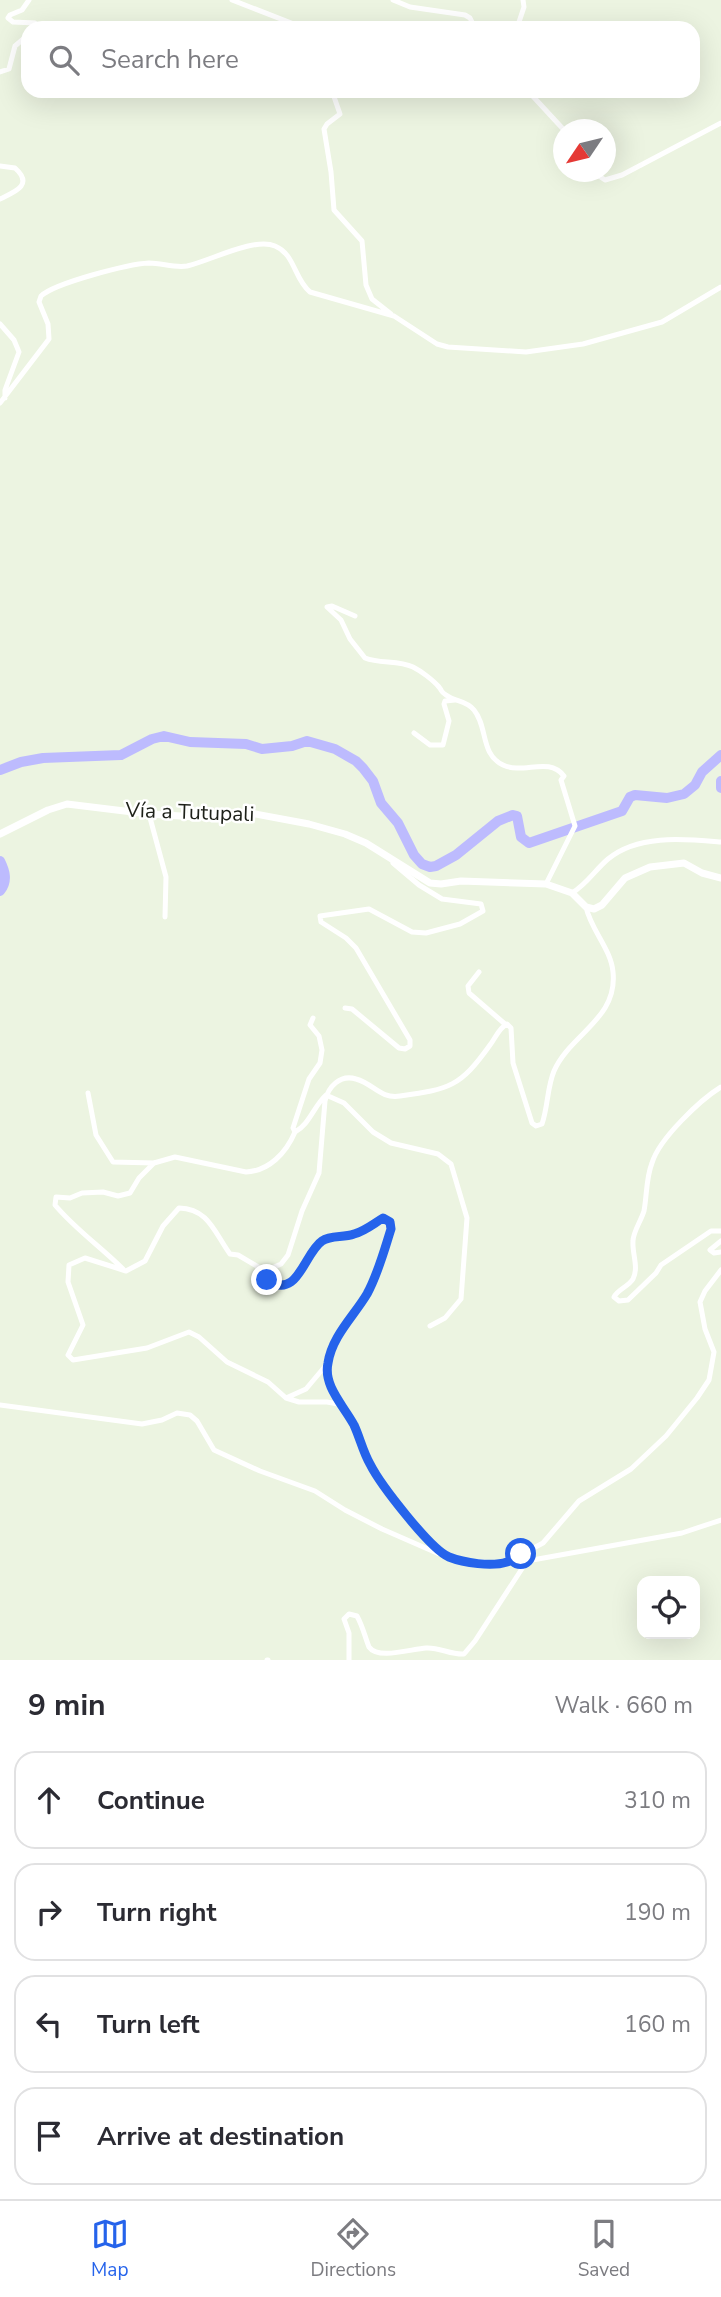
<!DOCTYPE html>
<meta charset="utf-8">
<style>
:root{--surface:#fff;--page:#f7f7f7;--text:#2b2b33;--muted:#7c7c81;--line:#e1e1e2;--accent:#2563eb}
body{margin:0;font-family:"Nunito Sans",sans-serif;background:var(--page);color:var(--text)}
.controls{position:absolute;right:21px;bottom:21px;display:grid;overflow:hidden;border-radius:14px;box-shadow:0 7px 28px #0002}
.controls button{width:63px;height:63px;display:grid;place-items:center;padding:0;border:0;border-bottom:2px solid var(--line);background:var(--surface);color:var(--text);font:35px sans-serif}
.compass{position:absolute;left:553px;top:119px;width:63px;height:63px;border-radius:50%;background:var(--surface);box-shadow:0 7px 28px #0002;rotate:235deg}
.stop{position:absolute;width:21px;height:21px;margin:-16px;border:5px solid #2563eb;border-radius:50%;background:#fff}
.stop.end{background:#2563eb;border-color:#fff;box-shadow:0 2px 7px #0008}
.list{margin:0;padding:0;list-style:none}
h2{display:flex;justify-content:space-between;align-items:center;height:91px;margin:0;padding:0 28px;font-size:30px}
h2 small{font-size:23px;font-weight:400;color:var(--muted)}
.list li{display:grid;grid-template-columns:46px 1fr auto;gap:21px;align-items:center;box-sizing:border-box;height:98px;margin:0 14px 14px;padding:0 14px;border:2px solid var(--line);border-radius:21px}
.list b{display:block;font-size:26px;white-space:nowrap}
.list em{font-size:23px;font-style:normal;color:var(--muted)}
.icon{flex:none;width:38px;height:38px;fill:none;stroke:currentColor;stroke-width:2;stroke-linecap:round;stroke-linejoin:round}
.map{position:relative;flex:none;width:721px;height:1660px;overflow:hidden}
.search{position:absolute;background:var(--surface);box-shadow:0 7px 28px #0002;left:21px;right:21px;top:21px;height:77px;display:flex;align-items:center;gap:18px;box-sizing:border-box;padding:0 24px;border-radius:21px;color:var(--muted);font-size:26px}
.sheet{height:539px;background:var(--surface)}
nav{display:flex;justify-content:space-around;align-items:center;box-sizing:border-box;height:98px;border-top:2px solid var(--line);background:var(--surface);font-size:19px;color:var(--muted)}
nav a{display:grid;justify-items:center;gap:4px}
nav .on{color:var(--accent)}
.map>svg:first-child{display:block}
.lines{fill:none;stroke-linecap:round;stroke-linejoin:round}
.river{stroke:#bdbbfe;stroke-width:10}
.minor{stroke:#fff;stroke-width:5}
.tertiary{stroke:#fff;stroke-width:7}
.route{stroke:#2563eb;stroke-width:9}
.labels{text-anchor:middle;dominant-baseline:central;stroke-width:5;stroke-linejoin:round;paint-order:stroke}
.street-label{font-size:21px;fill:#1d2019;stroke:#fff}
</style>
<div class="map">
<svg width="721" height="1660" viewBox="0 0 721 1660">
<rect width="100%" height="100%" fill="#ecf4e1"/>
<g class="lines">
<path class="river" d="M0,770L21,762L43,758L121,755L152,739L164,736L190,742L246,744L262,749L292,746L307,741L335,749L356,761L363,768L373,781L381,803L398,823L414,855L422,864L430,867L436,866L456,855L498,821L513,815L517,816L521,837L529,843L622,811L630,797L635,795L667,798L684,794L695,785L702,772L721,755
M721,781V788
M0,861C5,871 8,881 0,891"/>
<path class="minor" d="M29,0L22,10L10,15L8,18L13,22L35,23L37,28
M232,0L304,28
M393,0L410,7L465,15L470,18L475,28
M517,28L524,7L523,0
M0,72L9,69L15,46L28,35
M332,91L340,114L327,124L324,129L331,172L334,210L362,241L366,285L372,299L391,314
M528,91L564,130
M0,166L15,168C34,185 15,192 0,199
M593,172L605,180L622,175L721,123
M0,324L14,340L19,352L5,390V398
M0,403L49,339L48,324L39,302L41,296C55,283 128,264 149,263C162,263 174,268 187,266C210,261 254,237 275,246C295,254 294,279 310,292L394,316L437,344L448,347L526,352L583,344L662,322L721,287
M355,616L332,606L327,607L341,620L350,639L365,658C380,664 398,660 413,667C421,671 433,680 439,687C443,692 440,691 446,695C455,702 466,700 474,710C488,727 480,754 503,765C524,775 548,756 564,776L561,780L575,826L546,884
M414,733L430,745H443L449,721L444,704L445,701L455,700
M149,814L166,877L165,917
M572,893C587,884 595,870 608,859C638,834 685,839 721,842
M479,972L468,986L469,993L505,1024
M345,1008L352,1009L399,1048L405,1049L410,1046V1040L356,948L346,938L321,922L320,916L369,909L412,932L426,933L460,924L483,911L481,904L442,899L419,885L393,863
M313,1018L310,1025L319,1036L322,1050L320,1063L309,1079L293,1128L295,1132C309,1125 314,1106 326,1095L344,1103L373,1132L391,1143L438,1154L451,1164L467,1218L461,1299L445,1318L430,1326
M721,1087C700,1100 659,1139 652,1163C646,1178 647,1195 644,1211C641,1221 633,1232 633,1241C632,1254 639,1267 633,1279C628,1287 618,1289 614,1297L619,1301L628,1300L656,1273L661,1265L711,1231H721
M88,1093L96,1135L113,1162L154,1163L175,1157L246,1172C269,1171 286,1153 295,1132
M721,1241L710,1250L714,1253L721,1252
M123,1269C101,1247 75,1229 55,1205L56,1197L70,1198L82,1193L103,1192L118,1196L130,1193L139,1178L154,1163
M265,1271L238,1255L230,1254C214,1232 209,1209 179,1208L163,1226L145,1261L126,1271L85,1258L69,1265L68,1282L83,1325L68,1355L73,1360L147,1348L189,1332L199,1337L227,1362L268,1382L286,1398L299,1402H327L344,1405
M286,1398L306,1389L327,1364
M0,1405L142,1424L162,1420L177,1413L190,1415L197,1421L214,1450L260,1471L315,1491L345,1510L382,1529L437,1553L467,1561L497,1563L527,1561L682,1533L721,1520
M447,1556C420,1534 388,1497 371,1466C362,1449 356,1430 347,1412C339,1396 325,1385 327,1364C331,1336 359,1309 372,1285C381,1268 385,1247 391,1229L390,1222L386,1219H381L354,1234L330,1237L320,1242L311,1252L301,1273L291,1282L283,1285L271,1283L264,1276L265,1271L281,1264L288,1255L302,1211L319,1173L325,1101C328,1087 340,1074 356,1079C374,1084 380,1099 400,1096C450,1089 460,1087 490,1045C496,1037 499,1028 507,1024L511,1028L513,1063L532,1123L536,1126L542,1124C548,1107 547,1088 554,1071C570,1034 618,1019 613,972C611,949 591,930 586,907
M509,1561L543,1543L579,1501L631,1469L666,1436L697,1398L709,1380L714,1352L705,1329L700,1302L705,1291L721,1270
M267,1660H268
M349,1660V1633L344,1619L349,1614L357,1616C363,1627 365,1637 369,1647C378,1660 411,1649 426,1648C439,1647 451,1655 464,1654L475,1641L527,1561"/>
<path class="tertiary" d="M0,834L48,810L67,804L149,814L197,817L250,813L309,824L345,834L366,843L430,883L441,884L461,881L546,884L572,893L586,907L594,909L602,905L625,878L650,867L684,863L702,873L721,878"/>
</g>
<g class="lines">
<path class="route" d="M267,1280C298,1301 304,1253 322,1241C331,1235 343,1238 354,1234C365,1231 373,1224 383,1218L390,1222L391,1229C384,1251 378,1274 367,1294C354,1316 332,1336 328,1363C323,1386 344,1406 354,1425C360,1438 363,1452 370,1464C380,1484 430,1549 449,1557C464,1563 492,1567 507,1562C512,1560 517,1556 521,1554"/>
</g>
<g class="labels">
<g class="street-label">
<text transform="translate(190 812) rotate(2)">Vía a Tutupali</text>
</g>
</g>
</svg>
<div class="controls">
<button><svg class="icon" aria-label="locate" viewBox="0 0 24 24"><circle cx="12" cy="12" r="6"/><path d="M12 2v4M12 18v4M2 12h4M18 12h4"/></svg></button>
</div>
<svg class="compass" viewBox="-18 -18 36 36"><path d="M0-13l5 13h-10z" fill="#e53935"/><path d="M0 13l5-13h-10z" fill="#7c7c81"/></svg>
<div class="stop" style="left:521px;top:1554px"></div>
<div class="stop end" style="left:267px;top:1280px"></div>
<div class="search"><svg class="icon" aria-label="search" viewBox="0 0 24 24"><circle cx="10" cy="10" r="6"/><path d="M15 15l6 6"/></svg>Search here</div>
</div>
<section class="sheet">
<h2>9 min<small>Walk · 660 m</small></h2>
<ul class="list">
<li><svg class="icon" aria-label="ahead" viewBox="0 0 24 24"><path d="M12 20V5M6 11l6-6 6 6"/></svg><div><b>Continue</b></div><em>310 m</em></li>
<li><svg class="icon" aria-label="right" viewBox="0 0 24 24"><path d="M7 20v-9h11M14 6l5 5-5 5"/></svg><div><b>Turn right</b></div><em>190 m</em></li>
<li><svg class="icon" aria-label="left" viewBox="0 0 24 24"><path d="M17 20v-9H6M10 6l-5 5 5 5"/></svg><div><b>Turn left</b></div><em>160 m</em></li>
<li><svg class="icon" aria-label="arrive" viewBox="0 0 24 24"><path d="M6 21V4h12l-3 4 3 4H6"/></svg><div><b>Arrive at destination</b></div></li>
</ul>
</section>
<nav>
<a class="on"><svg class="icon" aria-label="map" viewBox="0 0 24 24"><path d="M3 6l6-2 6 2 6-2v14l-6 2-6-2-6 2zM9 4v14M15 6v14"/></svg>Map</a>
<a><svg class="icon" aria-label="directions" viewBox="0 0 24 24"><path d="M12 3l9 9-9 9-9-9zM9 14v-3h6M13 9l2 2-2 2"/></svg>Directions</a>
<a><svg class="icon" aria-label="saved" viewBox="0 0 24 24"><path d="M7 4h10v16l-5-4-5 4z"/></svg>Saved</a>
</nav>
